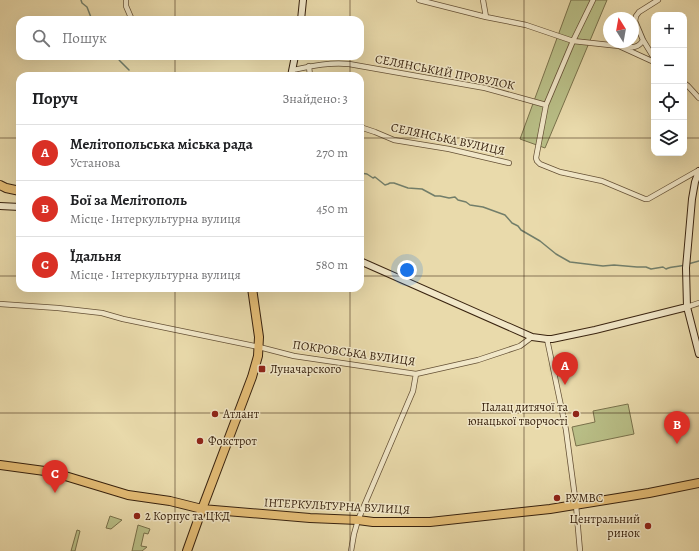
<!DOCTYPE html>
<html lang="uk">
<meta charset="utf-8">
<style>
:root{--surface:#fff;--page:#f2f2f2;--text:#202124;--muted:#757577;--line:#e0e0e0;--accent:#d93025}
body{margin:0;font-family:Alegreya,serif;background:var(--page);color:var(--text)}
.controls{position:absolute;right:12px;top:12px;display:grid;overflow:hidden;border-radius:8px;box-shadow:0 4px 16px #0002}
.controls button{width:36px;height:36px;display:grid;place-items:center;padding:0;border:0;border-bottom:1px solid var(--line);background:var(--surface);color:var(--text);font:20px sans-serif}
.compass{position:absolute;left:603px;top:12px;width:36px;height:36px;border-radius:50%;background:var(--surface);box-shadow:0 4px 16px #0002;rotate:349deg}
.you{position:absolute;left:407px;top:270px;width:14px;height:14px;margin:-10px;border:3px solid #fff;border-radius:50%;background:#1a73e8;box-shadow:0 0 0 6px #1a73e833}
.badge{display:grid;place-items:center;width:26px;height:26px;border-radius:50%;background:var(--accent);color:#fff;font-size:13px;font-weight:700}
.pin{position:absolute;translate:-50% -33px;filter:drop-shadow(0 1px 2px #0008)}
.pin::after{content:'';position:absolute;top:21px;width:14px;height:12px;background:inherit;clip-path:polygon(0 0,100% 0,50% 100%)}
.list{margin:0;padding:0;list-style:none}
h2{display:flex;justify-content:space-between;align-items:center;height:52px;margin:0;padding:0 16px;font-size:17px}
h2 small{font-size:13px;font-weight:400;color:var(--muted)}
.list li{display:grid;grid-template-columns:26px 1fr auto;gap:12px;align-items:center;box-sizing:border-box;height:56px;padding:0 16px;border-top:1px solid var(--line)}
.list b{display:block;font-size:15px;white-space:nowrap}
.list p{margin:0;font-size:13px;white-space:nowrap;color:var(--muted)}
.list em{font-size:13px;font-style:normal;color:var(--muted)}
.icon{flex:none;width:22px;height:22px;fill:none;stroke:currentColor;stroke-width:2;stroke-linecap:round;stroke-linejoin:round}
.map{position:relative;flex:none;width:699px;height:551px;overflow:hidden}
.search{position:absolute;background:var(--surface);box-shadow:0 4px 16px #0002;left:16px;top:16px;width:348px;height:44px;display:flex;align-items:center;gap:10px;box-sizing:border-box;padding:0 14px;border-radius:12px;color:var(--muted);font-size:15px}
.panel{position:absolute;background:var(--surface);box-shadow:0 4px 16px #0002;left:16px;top:72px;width:348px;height:220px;border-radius:12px}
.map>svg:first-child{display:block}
.green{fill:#b9bf87;stroke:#79714b}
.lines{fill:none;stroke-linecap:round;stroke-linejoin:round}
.stream{stroke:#727e6a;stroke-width:1.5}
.street-casing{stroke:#655136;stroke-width:6}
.secondary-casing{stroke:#39230f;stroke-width:8}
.highway-casing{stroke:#39230f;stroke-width:10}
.street{stroke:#f1e7c8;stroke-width:4.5}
.secondary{stroke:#f1e7c8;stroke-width:6}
.highway{stroke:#e4bd76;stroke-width:8}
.grid{fill:none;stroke:#39230f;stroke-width:1;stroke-opacity:0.55}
.poi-dot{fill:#8f2418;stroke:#f1e7c8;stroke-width:1.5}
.labels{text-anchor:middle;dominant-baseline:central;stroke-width:3;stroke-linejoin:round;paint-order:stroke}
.street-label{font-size:12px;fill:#39230f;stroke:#f1e7c8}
.poi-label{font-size:12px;fill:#39230f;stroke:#f1e7c8;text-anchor:start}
</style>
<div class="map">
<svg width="699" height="551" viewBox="0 0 699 551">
<rect width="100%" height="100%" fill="#e9daab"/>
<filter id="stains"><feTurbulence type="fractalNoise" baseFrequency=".005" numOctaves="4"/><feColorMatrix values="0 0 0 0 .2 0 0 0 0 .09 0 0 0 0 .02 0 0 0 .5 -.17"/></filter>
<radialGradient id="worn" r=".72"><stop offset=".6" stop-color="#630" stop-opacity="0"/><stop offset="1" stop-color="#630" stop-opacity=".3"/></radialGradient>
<path class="green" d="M571,0H607L545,148L520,139Z
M628,404L634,434L576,446L572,427L595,422L593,411Z
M110,516L122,520L111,529L106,528Z
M138,525L150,529L148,534L144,533L141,546L147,547L142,551H132Z
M77,530L80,531L75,551H71Z"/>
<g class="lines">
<path class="stream" d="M81,0L82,3L87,7L92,20
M116,56L120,61L129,70
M360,173L367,174L373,178L375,177L385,185L388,184L390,183H394L408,188L422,189L435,196H440L449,198L455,197L458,200L466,202L470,205L483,207L505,215L512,223L518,226L521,230L540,241L556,254L570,262L603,266L614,265L637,267H646L651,269L663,267L666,269C671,266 679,267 685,265
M688,264L699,261"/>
<defs>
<path id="street" d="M126,0V6L132,20
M419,0L486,17L526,25L573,41L619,46L654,62
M483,0L486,17
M593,0L573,41L546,105L536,158L537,161L540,164L560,172L602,181L645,199H648L699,170
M623,47C631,48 639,48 643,40
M654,58L643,40L635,21L636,16L639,12L658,0
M309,66L310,76
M293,70C312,66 330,62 349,64L485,88L546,105
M684,83L688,86L699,98
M360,127L375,132L394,140L449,149L509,163
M0,304L58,308L102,313L123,319L259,347L294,356L416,374L478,360L520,346L532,337
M687,307L699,303
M547,339L566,430L576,505L580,551
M351,551L354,534L358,520L413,391L416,374"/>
<path id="secondary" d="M301,20L303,0
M291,76L295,56
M699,171L695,182L692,199L686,268L687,307L699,354
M0,206L20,207
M360,261L532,337L547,339H552L595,330L687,307"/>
<path id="highway" d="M0,185L6,188L20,191
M0,465L52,472L128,495L170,501L202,509L310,518L358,520L373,522H430L550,509L649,493L699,483
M187,551L202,509L252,377L258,356L259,337L252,288"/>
</defs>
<use href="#street" class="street-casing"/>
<use href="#secondary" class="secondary-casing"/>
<use href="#highway" class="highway-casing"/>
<use href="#street" class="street"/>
<use href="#secondary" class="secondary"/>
<use href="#highway" class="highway"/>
</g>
<path class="grid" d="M175,0V20M350,0V20M524,0V551M175,56V76M350,56V76M0,138H20M360,138H654M684,138H699M0,276H20M360,276H699M175,288V551M350,288V551M0,413H699"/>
<g class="poi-dot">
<rect x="258" y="365" width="8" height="8" rx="2"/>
<circle cx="215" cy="414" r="4"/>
<circle cx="576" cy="414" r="4"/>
<circle cx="200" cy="441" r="4"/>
<circle cx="557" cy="498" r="4"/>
<circle cx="137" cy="516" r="4"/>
<circle cx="648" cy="526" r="4"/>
</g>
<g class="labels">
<g class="street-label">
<text transform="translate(445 72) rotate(11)">СЕЛЯНСЬКИЙ ПРОВУЛОК</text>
<text transform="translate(448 139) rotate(12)">СЕЛЯНСЬКА ВУЛИЦЯ</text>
<text transform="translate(354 353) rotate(8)">ПОКРОВСЬКА ВУЛИЦЯ</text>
<text transform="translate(337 506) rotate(3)">ІНТЕРКУЛЬТУРНА ВУЛИЦЯ</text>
</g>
<g class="poi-label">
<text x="270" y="369">Луначарского</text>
<text x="568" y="407" text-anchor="end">Палац дитячої та<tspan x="568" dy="14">юнацької творчості</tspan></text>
<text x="223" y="414">Атлант</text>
<text x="208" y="441">Фокстрот</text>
<text x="565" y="498">РУМВC</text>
<text x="145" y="516">2 Корпус та ЦКД</text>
<text x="640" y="519" text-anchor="end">Центральний<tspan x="640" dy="14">ринок</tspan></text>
</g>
</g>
<rect width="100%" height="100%" filter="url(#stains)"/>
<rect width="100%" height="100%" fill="url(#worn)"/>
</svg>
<div class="controls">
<button>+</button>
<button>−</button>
<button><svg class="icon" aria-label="locate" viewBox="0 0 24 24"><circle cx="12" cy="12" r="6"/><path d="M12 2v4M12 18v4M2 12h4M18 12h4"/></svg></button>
<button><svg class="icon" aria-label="layers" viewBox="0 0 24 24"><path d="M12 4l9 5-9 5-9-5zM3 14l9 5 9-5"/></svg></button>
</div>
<svg class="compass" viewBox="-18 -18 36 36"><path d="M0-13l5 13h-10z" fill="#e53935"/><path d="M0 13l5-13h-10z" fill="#757577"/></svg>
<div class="you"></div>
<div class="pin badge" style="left:565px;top:385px">A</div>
<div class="pin badge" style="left:677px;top:444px">B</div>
<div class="pin badge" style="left:55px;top:493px">C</div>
<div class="search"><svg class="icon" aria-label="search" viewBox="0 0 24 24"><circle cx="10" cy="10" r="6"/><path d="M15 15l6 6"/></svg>Пошук</div>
<section class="panel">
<h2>Поруч<small>Знайдено: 3</small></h2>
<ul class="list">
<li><span class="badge">A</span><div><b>Мелітопольська міська рада</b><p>Установа</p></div><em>270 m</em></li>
<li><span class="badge">B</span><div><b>Бої за Мелітополь</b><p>Місце · Інтеркультурна вулиця</p></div><em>450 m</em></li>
<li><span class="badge">C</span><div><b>Їдальня</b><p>Місце · Інтеркультурна вулиця</p></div><em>580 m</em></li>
</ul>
</section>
</div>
